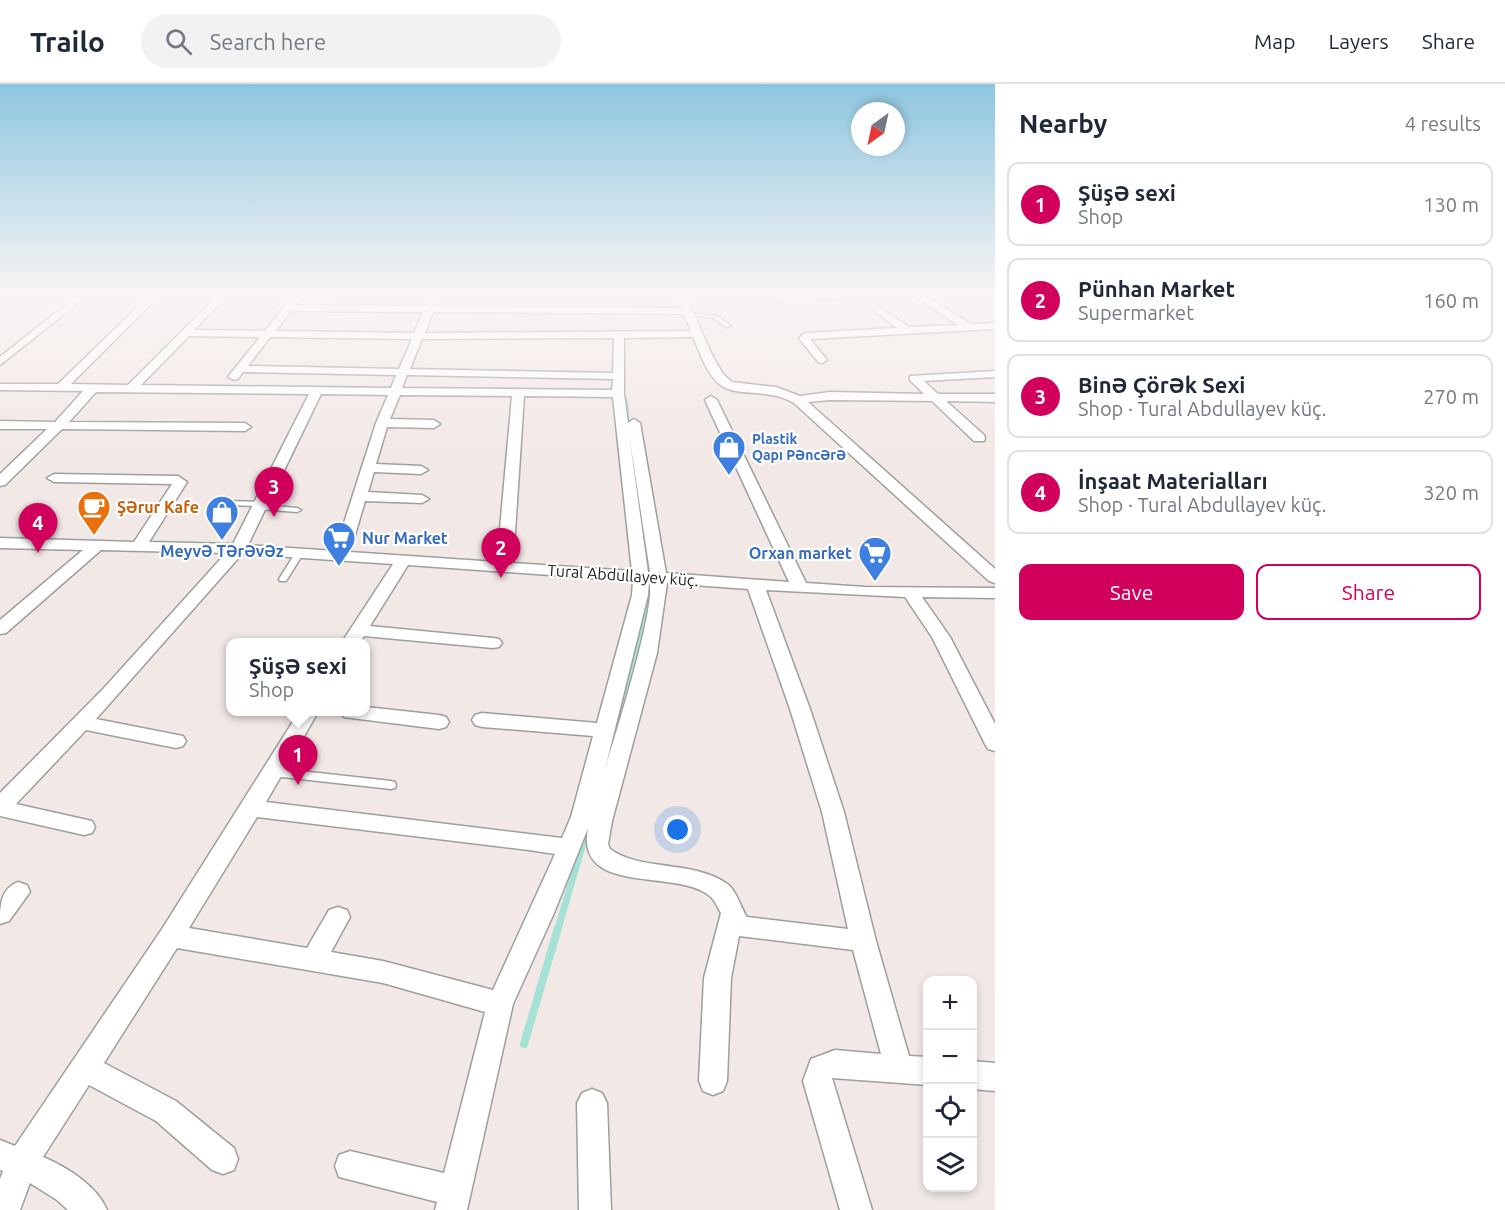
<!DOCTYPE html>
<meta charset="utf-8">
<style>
:root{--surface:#fff;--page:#f2f2f3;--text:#1f2937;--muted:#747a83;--line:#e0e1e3;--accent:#d2005d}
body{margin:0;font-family:Ubuntu,sans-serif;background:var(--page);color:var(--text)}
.controls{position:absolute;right:18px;bottom:18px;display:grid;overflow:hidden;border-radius:12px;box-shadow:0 3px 9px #0003}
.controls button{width:54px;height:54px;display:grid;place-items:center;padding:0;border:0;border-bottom:2px solid var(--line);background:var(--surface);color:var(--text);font:30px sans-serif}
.compass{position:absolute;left:851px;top:18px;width:54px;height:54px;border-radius:50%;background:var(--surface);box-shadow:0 3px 9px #0003;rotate:213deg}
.you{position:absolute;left:678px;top:746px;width:21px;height:21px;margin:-15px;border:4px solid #fff;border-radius:50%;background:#1a73e8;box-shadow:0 0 0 9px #1a73e833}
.badge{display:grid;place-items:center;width:39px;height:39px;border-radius:50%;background:var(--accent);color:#fff;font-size:20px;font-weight:700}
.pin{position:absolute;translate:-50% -50px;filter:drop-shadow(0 2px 3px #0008)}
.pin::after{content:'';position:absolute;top:32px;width:21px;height:18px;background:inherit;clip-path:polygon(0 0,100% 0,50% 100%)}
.popup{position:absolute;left:226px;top:554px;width:144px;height:78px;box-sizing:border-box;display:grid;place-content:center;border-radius:12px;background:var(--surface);filter:drop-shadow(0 2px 4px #0005);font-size:20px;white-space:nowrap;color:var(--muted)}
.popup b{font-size:22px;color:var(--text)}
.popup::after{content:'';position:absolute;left:50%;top:100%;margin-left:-12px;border:12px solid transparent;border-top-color:var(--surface)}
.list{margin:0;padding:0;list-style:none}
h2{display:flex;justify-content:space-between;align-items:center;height:78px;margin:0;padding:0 24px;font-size:26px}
h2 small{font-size:20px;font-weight:400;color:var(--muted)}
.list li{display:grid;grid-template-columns:39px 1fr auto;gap:18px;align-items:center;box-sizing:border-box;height:84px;margin:0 12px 12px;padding:0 12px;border:2px solid var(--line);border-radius:12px}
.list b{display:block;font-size:22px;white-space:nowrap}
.list p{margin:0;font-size:20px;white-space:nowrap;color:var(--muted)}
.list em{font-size:20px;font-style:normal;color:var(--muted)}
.actions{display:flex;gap:12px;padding:18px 24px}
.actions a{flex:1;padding:14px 0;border:2px solid var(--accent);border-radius:12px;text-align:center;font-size:21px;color:var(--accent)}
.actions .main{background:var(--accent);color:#fff}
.icon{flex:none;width:33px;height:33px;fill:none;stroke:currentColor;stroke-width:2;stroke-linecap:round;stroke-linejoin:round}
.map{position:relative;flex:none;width:995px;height:1126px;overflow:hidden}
header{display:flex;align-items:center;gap:36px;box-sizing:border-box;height:84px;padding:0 30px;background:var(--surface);border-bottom:2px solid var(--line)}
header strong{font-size:28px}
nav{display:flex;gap:33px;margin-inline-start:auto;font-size:21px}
.search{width:420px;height:54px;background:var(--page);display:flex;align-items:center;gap:15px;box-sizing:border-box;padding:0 21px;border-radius:33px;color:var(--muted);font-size:22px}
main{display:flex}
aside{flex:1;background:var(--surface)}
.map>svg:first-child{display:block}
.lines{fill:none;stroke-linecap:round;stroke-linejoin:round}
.stream-far4{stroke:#a5e2d5;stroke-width:3}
.stream-far3{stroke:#a5e2d5;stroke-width:4}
.stream-far2{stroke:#a5e2d5;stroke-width:5}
.stream-far1{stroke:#a5e2d5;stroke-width:7}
.stream{stroke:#a5e2d5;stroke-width:8}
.service-casing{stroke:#9e9e9e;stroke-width:3}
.minor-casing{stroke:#9e9e9e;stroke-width:3}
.service{fill:#fff;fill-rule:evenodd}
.minor{fill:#fff;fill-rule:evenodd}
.labels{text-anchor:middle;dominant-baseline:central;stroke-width:4.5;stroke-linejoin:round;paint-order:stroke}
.far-shop-label{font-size:14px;font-weight:bold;fill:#366cbe;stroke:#fff;text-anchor:start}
.food-label{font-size:16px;font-weight:bold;fill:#c56008;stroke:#fff;text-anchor:start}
.shop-label{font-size:16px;font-weight:bold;fill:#366cbe;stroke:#fff;text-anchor:start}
.street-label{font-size:16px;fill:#212121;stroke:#fff}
</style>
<header>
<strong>Trailo</strong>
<div class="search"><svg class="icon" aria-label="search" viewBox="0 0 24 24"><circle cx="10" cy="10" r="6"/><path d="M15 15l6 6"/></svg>Search here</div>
<nav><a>Map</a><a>Layers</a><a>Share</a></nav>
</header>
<main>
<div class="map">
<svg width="995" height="1126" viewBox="0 0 995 1126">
<rect width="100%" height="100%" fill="#f2e9e7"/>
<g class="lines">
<path class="stream-far4" d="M626,315V318"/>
<path class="stream-far3" d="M626,316L628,339
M631,360L636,404"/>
<path class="stream-far2" d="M621,625L645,534L650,500"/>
<path class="stream-far1" d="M608,673L621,623
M558,845L586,749"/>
<path class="stream" d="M524,960L558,844"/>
<defs>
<path id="service" d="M688,229L717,232L731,242L726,243L714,234L690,231H688Z
M225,417L261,418H264V421L297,424L301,426L297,428L259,425H256V422L228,421L224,419Z
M296,468H299L303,470L286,497H280L279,495Z
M273,684L391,697L395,698L396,701L395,704L391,705L273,692L269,691L268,688L269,685Z"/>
<path id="minor" d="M77,212H87L0,281V273Z
M149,212H159L71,300L128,301L217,212H227L194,246L265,247L292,213L295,212L300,215L295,221L426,222L431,212H439L436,222L682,224L677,212H686L712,271L723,290L732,298L776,303L800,312L830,308L924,310L910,296V292L995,287V293L924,297L938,310H995V318L946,317L984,351L985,354L984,357H974L932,317L830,316L808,318L995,485V499L989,497L794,319C769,304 738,313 722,302C707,292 700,268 693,253L624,254V310L628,339L634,335L640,339L666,489L789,498L705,316L711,312L717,316L806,499L865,503L995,504V514L922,513L950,553L995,640V667L988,665L985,660L932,553L905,513L766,506L810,625L844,728L876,857L909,972L928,973V1001L832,994L872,1126H840L803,997L811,975L835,966L881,970L853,866L739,852L731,894L727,997L723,1007L713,1011L703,1007L699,997L704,894L721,829C718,824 715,817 711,813C678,783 575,814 588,744L554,829L513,920L467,1126H435L437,1118L339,1093L335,1082L339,1071L350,1067L444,1089L485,928L383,899L177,864L104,979L176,1017L234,1064L238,1075L234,1086L223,1090L212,1086L156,1037L89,1001L43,1073C67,1083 97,1102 107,1126H68L57,1116L30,1099L20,1126H0V1095L3,1087L0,1086V1056L15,1062L162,845L299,628H318L266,718L562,754L571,733L593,652L482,643L475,641L472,636L475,631L482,629L597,639L632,511L633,497L408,481L370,542L493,554L499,555L502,559L499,563L493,564L364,552L360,558H342L393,480L242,470L96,635L183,652L186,657L183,662L176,664L86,646L16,720L92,737L95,743L92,749L84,751L0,732V709L104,604L226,469L101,466L6,549L0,550V536L83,466L0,464V454L134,458L172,400L54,398L47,394L54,390L178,392L187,398L149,458L233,460L309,310L96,308L69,338L245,339L251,343L245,347L62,345L5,401L0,402V390L47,345H0V337L55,338L83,307L0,306V300H58ZM291,227L423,228L414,249L275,247ZM433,228L684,230L691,247L425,249ZM189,252L260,253L228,293L234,296L238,295L243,288L396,291L391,304L141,301ZM270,253L412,255L399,285L248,282ZM614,254L613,289L410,285L422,255ZM407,291L613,295L612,306L402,304ZM321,310L388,311L376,339L335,467L248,461ZM400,311L512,312L497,478L350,468L365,417L422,419L429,415L422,411L368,408L374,388L421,390L428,386L421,382L376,380L387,343L434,344L440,340L434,336L390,335ZM524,312L613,313L632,487L513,479ZM629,350L650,488H648ZM649,498C658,517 614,656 605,685L648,511ZM667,499L748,505L790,625L822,728L848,845L747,833C741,825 737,806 726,799C691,776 639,787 610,765L608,760L612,737L657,569ZM257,733L529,766L555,770L493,906L383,877L331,868L350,833L347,826L338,823L329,826L307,864L189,844Z
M776,212H842L837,215L778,217L773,214Z
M914,212H925L971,240L995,239V245L810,255L827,276L822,279L818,278L799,254L805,249L897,244L876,228L874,226L879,223L909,243L958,241Z
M366,623L439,631L446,633L449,638L446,643L439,645L351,634L344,633L341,628H366Z
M18,798L27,801L30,808L9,837L0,840C0,822 0,805 18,798Z
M972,977L995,979V1007L972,1005Z
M592,1005L602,1009L607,1019L611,1126H579L577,1019L582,1009Z"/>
</defs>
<use href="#service" class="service-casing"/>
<use href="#minor" class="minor-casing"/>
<use href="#service" class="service"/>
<use href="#minor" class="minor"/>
</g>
<linearGradient id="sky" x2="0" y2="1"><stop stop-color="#8dc6e0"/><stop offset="0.57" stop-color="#f9f5f4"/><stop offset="1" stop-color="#f9f5f4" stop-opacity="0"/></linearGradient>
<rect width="995" height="369" fill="url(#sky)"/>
<defs>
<symbol id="shop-pin" viewBox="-11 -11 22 30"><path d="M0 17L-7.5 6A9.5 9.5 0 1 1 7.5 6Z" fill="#3f7fe0" stroke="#fff"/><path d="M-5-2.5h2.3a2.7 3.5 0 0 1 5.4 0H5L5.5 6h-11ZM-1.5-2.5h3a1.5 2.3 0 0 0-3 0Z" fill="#fff"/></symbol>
<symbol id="cafe-pin" viewBox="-11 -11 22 30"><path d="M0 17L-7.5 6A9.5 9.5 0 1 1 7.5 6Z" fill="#e8710a" stroke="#fff"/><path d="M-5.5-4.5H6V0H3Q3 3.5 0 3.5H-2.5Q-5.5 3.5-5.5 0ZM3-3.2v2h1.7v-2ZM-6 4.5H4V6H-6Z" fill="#fff"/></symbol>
<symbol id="supermarket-pin" viewBox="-11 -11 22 30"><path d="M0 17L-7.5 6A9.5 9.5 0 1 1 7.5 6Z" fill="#3f7fe0" stroke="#fff"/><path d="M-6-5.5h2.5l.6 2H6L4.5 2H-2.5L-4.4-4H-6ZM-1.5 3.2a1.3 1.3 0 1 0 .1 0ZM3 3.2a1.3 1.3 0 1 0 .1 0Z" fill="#fff"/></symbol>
</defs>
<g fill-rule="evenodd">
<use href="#shop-pin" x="710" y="344" width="38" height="52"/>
<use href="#cafe-pin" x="75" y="404" width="38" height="52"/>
<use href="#shop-pin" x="203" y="409" width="38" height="52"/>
<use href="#supermarket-pin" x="320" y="435" width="38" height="52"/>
<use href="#supermarket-pin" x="856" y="450" width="38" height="52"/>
</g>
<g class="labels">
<g class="far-shop-label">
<text x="752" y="355">Plastik<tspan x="752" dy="16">Qapı Pəncərə</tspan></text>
</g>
<g class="food-label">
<text x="117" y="423">Şərur Kafe</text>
</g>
<g class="shop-label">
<text x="362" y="454">Nur Market</text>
<text x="222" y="467" text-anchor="middle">Meyvə Tərəvəz</text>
<text x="852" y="469" text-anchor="end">Orxan market</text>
</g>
<g class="street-label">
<text transform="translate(623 491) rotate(4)">Tural Abdullayev küç.</text>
</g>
</g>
</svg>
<div class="controls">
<button>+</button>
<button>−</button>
<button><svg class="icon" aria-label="locate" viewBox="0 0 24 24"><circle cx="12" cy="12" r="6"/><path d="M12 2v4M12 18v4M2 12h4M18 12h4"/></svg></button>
<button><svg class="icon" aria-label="layers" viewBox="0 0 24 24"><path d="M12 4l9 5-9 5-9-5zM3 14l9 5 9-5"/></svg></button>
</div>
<svg class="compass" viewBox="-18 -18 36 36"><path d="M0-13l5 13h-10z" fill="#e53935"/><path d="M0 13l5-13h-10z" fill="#747a83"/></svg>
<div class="you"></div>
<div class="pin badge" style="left:298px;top:701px">1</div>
<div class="popup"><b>Şüşə sexi</b>Shop</div>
<div class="pin badge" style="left:501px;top:494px">2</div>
<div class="pin badge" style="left:274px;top:433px">3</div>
<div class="pin badge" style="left:38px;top:469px">4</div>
</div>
<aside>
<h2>Nearby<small>4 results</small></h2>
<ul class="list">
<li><span class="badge">1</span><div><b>Şüşə sexi</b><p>Shop</p></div><em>130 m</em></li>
<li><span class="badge">2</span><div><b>Pünhan Market</b><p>Supermarket</p></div><em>160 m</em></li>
<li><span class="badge">3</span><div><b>Binə Çörək Sexi</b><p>Shop · Tural Abdullayev küç.</p></div><em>270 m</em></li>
<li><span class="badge">4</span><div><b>İnşaat Materialları</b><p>Shop · Tural Abdullayev küç.</p></div><em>320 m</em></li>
</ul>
<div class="actions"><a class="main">Save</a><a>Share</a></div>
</aside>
</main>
